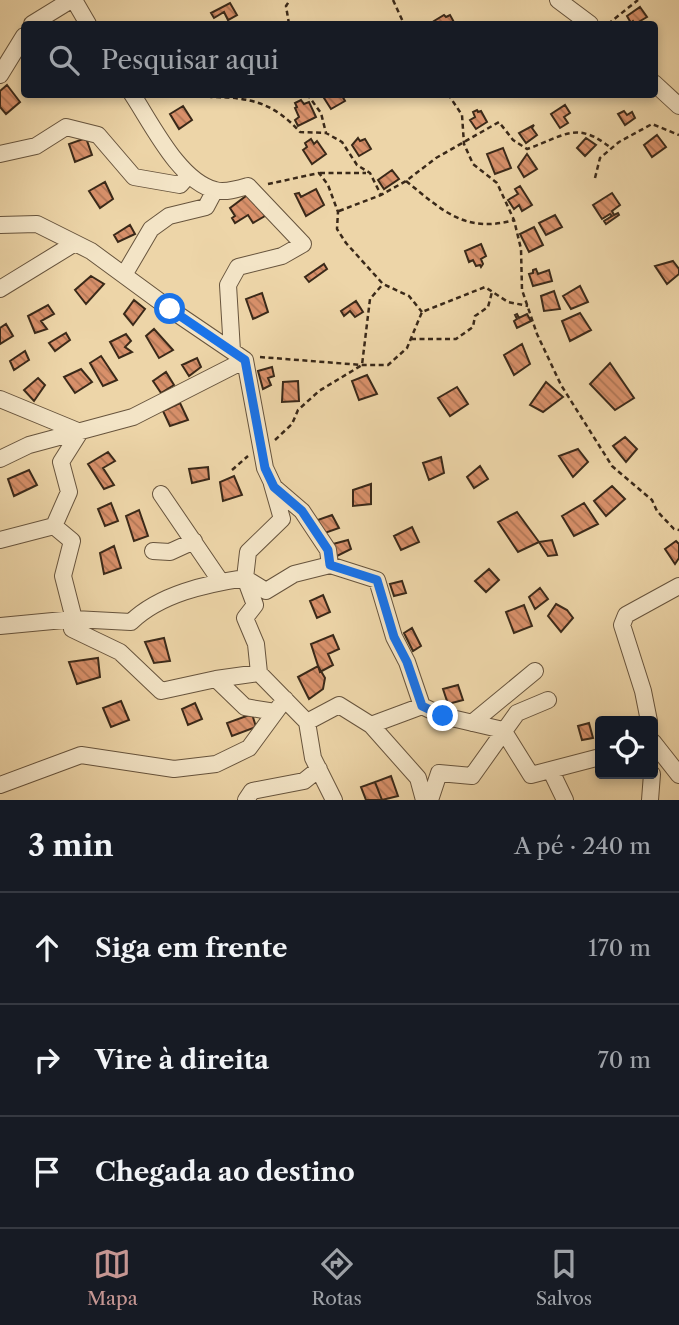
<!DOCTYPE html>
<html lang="pt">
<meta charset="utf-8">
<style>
:root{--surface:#171b24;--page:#242831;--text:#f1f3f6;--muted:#9ea1a6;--line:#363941;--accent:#c59692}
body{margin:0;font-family:"Libre Caslon Text",serif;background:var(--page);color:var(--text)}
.controls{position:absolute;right:21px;bottom:21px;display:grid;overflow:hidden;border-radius:7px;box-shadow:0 4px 10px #0003}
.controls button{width:63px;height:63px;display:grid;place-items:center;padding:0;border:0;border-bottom:2px solid var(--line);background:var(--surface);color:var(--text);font:35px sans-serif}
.stop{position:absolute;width:21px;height:21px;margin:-16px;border:5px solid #1a73e8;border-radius:50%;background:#fff}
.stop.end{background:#1a73e8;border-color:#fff;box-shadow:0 2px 7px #0008}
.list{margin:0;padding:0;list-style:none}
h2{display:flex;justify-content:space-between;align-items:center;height:91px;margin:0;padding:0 28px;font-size:30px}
h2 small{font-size:23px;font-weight:400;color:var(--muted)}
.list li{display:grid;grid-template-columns:46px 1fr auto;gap:21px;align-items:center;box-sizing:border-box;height:112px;padding:0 28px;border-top:2px solid var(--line)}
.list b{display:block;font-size:26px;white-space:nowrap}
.list em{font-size:23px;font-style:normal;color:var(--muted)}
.icon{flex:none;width:38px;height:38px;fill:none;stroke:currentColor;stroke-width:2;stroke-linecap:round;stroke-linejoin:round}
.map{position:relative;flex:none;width:679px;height:800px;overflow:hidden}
.search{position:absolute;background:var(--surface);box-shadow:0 4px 10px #0003;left:21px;right:21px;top:21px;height:77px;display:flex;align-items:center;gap:18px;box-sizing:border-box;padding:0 24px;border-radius:7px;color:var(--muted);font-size:26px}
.sheet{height:427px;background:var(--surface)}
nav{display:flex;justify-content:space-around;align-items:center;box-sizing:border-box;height:98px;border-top:2px solid var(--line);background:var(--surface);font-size:19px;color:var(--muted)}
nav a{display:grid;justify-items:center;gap:4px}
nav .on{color:var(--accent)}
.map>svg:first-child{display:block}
.building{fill:url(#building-back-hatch);stroke:#3a2919;stroke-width:2}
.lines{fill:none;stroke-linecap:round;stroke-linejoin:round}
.minor-casing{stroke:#67543d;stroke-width:18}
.path{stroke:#3a2919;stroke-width:2.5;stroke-dasharray:5 3.5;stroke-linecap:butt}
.minor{stroke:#f3e4c6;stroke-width:16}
.route{stroke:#1a73e8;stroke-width:9}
</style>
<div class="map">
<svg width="679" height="800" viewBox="0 0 679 800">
<defs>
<pattern id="building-back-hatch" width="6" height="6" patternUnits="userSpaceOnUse" patternTransform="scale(1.75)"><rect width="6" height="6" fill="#d8906a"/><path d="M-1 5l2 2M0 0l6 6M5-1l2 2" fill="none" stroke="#b07656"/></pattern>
</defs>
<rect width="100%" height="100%" fill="#edd5a8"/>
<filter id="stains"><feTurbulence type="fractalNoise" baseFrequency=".00286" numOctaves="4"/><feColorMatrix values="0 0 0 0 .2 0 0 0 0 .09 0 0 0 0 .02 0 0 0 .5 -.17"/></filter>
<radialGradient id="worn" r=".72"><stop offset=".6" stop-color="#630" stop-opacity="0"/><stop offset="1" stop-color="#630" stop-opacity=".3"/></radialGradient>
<path class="building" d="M230,3L237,15L228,20L224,12L214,18L211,13Z
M640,7L647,17L635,24L633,21L631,23L627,16Z
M444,15L446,17L450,15L455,24H436L434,21Z
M7,85L20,102L6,114L0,107V91Z
M326,94H341L345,101L331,109L324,98L327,96Z
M301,100L304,104L309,102L316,117L298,126L295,120L299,117L295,108L297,107L295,103Z
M565,105L570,113L564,117L568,123L560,128L551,114Z
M183,106L192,120L179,129L170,114Z
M477,110L478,112L481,111L487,122L476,129L470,120L475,117L473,112Z
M624,111L627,115L632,112L635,118L625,125L618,114Z
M534,125L532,128L537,135L526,143L519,133Z
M657,135L666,147L652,157L644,145Z
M86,138L92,155L75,162L69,144Z
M358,138L360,141L365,139L371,149L359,156L352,145Z
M586,138L596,145L585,156L577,148Z
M311,139L314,144L317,141L326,154L312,164L303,150L307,147L305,143Z
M503,148L511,168L495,174L487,154Z
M527,154L537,169L524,177L518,167Z
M392,170L399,179L384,189L378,180Z
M105,182L113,199L100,208L89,191Z
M520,186L532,205L522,211L519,205L514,209L508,200L518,194L515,189Z
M316,189L324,205L306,216L295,194L299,193L301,197Z
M250,193L265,216L253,223L248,215L235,223L232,218L235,216L230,208Z
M612,193L620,205L612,211L614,215L618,213L619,215L606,224L604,221L612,216L610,214L602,219L593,205Z
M555,215L562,227L546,235L539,223Z
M130,225L135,234L118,242L114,235Z
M534,227L543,245L529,252L520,234Z
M481,244L486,256L481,259L483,264L481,267L480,265L476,266L473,260L469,262L465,251Z
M673,261L679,269V274L667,284L655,266Z
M324,264L327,269L309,282L305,277Z
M536,269L538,274L549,270L552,281L533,286L529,274L533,273V270Z
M91,276L104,284L86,304L75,290Z
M580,286L588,302L571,309L563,296Z
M554,291L560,309L544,311L541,296Z
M262,293L268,312L253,319L246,299Z
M134,300L145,309L133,325L124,314Z
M356,301L363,312L355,317L350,311L344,316L341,311Z
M48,305L54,314L41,321L47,329L35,333L28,316Z
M580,313L591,330L570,341L562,321Z
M517,314L519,318L527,314L531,321L517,328L514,321L517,319L515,315Z
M6,324L13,336L0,344V328Z
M154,329L173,350L159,358L146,336Z
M66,333L70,340L55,351L49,343Z
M126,334L131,341L125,347L132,352L119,358L110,342Z
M522,344L530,364L514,375L504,355Z
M25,351L29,360L14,370L10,361Z
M101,356L117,380L103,386L90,363Z
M197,358L201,367L189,376L182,365Z
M610,363L634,398L615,410L590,384Z
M272,367L274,376L268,378L271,385L263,389L258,371Z
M81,369L92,382L75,393L64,377Z
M166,372L174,385L161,393L153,381Z
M367,375L377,394L359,400L352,381Z
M38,378L45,385L34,401L24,390Z
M298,381L299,401L282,402L283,382Z
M546,382L563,397L543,412L530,405Z
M457,387L468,404L450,416L438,398Z
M180,403L188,420L170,426L163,411Z
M625,437L637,449L626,462L613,446Z
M578,449L588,462L573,477L559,456Z
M108,452L115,461L103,468L114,485L104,489L88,464Z
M441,457L444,473L429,480L423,463Z
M480,466L488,479L474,488L467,477Z
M208,467L209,479L192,483L189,469Z
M29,470L37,485L14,496L8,479Z
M234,476L242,495L223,501L220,482Z
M371,484V504L353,506V490Z
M612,486L625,499L606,516L594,501Z
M111,503L118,521L105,526L98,509Z
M584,503L598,524L574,536L562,516Z
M139,510L148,536L134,541L126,516Z
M517,512L539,542L518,552L498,522Z
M332,515L339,528L319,535L312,522Z
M412,527L419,542L401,550L394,536Z
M348,540L351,549L335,557L333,544Z
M552,540L557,555L548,556L539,542Z
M676,541L679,544V558L675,564L665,549Z
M114,546L121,568L104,574L100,553Z
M489,569L499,580L486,592L475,581Z
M402,581L406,593L394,596L390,584Z
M540,588L548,599L535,609L529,597Z
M323,595L330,612L317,618L310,601Z
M556,604L567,610L573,618L561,632L548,616Z
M524,605L532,626L514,633L506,612Z
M412,628L421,646L413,651L404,633Z
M333,635L339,649L328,654L333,665L320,672L311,644Z
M164,638L170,661L154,663L145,642Z
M98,658L100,677L77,684L69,662Z
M318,666L325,678L323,689L309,699L298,677Z
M458,685L463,700L448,704L443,689Z
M121,701L129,720L111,727L103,708Z
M195,703L202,719L188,725L182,709Z
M252,714L256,727L232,736L227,723Z
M589,723L593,738L582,740L578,726Z
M391,776L398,796L382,800L375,782Z
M375,782L382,800H366L361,787Z"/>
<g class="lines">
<defs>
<path id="minor" d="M74,0L88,24
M558,0L590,24
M32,24L71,0
M0,75L24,36
M654,83L679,106
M132,94C152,124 179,181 215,190C225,193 238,189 248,186L303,244L282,256L238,267L228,285L232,351
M0,154L36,146L66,127L98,135L134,177L180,185L188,176
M0,225L37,224L91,251L170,309L245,360L265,468L274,487L302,511L328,550L330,565L377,580L394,637L407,662L422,706L443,716L503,730L531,775L600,757
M124,275L151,229L169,216L206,207L215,190
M0,289L75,243
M0,399L80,432L61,462L69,492L54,526L72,541L63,576L74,619
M0,459L29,445L133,417L245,360
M161,494L221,582
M0,540L54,526
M153,551L170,552L194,541
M330,565L294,574L266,591L245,578L255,605L245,618L256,644L259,673L307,722L313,758L334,800
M0,626L74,619L131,622C160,594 206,584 245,578L248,552L282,519L272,484
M72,629L120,652L161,691L216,679L245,707L275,712
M216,679L259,673
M649,721L643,691L622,625L626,615L679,586
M307,722L339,705L371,725L422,706
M472,723L535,671
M371,725L418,778L424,800
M653,742L679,775
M551,771L565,800
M0,785L81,755L174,769L216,764L249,748L285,699
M246,800L252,791L304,781L319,769
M430,800L439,773L472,776L517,713L548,700
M650,800L652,774"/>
</defs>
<use href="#minor" class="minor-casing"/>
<path class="path" d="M393,0L404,24
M289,24L286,6L290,0
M608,24L638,0
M209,94L211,97C250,97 274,103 300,132L326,133L342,142L357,165L370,173L381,195L406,181L436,158L499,122L513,140L527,149C565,136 576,120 611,148
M307,94L321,113L326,133
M448,94L462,115L464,144L473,164L497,183L514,220L521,249L522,290L537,334L561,385L612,466L652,500L657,511L674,529L679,530
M320,173H366
M595,178L600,158L619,142L652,124L679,135
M406,181C442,210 465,234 514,220
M268,184L319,173L328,185L338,212L337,229L346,243L383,284L409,296L422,312
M339,211L381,195
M411,339H456L473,327L475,316L488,307L492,292
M260,357L362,365H388L407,348L422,312L485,287L508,302L528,306
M275,440L292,424L298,410L319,391L362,365L370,299L383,284
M232,470L248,456"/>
<use href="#minor" class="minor"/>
</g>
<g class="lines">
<path class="route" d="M170,309L245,360L265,468L274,487L302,511L328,550L330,565L377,580L394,637L407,662L422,706L443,716"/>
</g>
<rect width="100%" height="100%" filter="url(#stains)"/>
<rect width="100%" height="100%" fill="url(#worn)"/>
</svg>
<div class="controls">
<button><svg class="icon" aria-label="locate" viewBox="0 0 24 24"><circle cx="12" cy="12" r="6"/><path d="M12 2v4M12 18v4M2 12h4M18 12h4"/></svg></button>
</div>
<div class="stop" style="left:170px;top:309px"></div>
<div class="stop end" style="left:443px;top:716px"></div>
<div class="search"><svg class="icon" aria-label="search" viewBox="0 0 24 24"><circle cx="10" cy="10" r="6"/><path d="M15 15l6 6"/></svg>Pesquisar aqui</div>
</div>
<section class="sheet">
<h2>3 min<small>A pé · 240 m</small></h2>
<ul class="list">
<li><svg class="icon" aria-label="ahead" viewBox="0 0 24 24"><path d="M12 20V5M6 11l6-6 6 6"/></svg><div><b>Siga em frente</b></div><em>170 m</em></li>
<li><svg class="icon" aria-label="right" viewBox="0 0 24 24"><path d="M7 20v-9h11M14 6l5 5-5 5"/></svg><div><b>Vire à direita</b></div><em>70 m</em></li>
<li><svg class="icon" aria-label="arrive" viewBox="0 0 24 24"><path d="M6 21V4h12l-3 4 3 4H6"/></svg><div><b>Chegada ao destino</b></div></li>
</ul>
</section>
<nav>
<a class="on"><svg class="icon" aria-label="map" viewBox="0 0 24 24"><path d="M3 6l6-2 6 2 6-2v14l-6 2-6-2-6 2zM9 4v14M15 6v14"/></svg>Mapa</a>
<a><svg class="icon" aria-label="directions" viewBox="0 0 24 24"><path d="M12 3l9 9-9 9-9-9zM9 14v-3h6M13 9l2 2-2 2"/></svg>Rotas</a>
<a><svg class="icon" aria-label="saved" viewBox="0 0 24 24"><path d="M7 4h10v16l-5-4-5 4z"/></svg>Salvos</a>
</nav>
